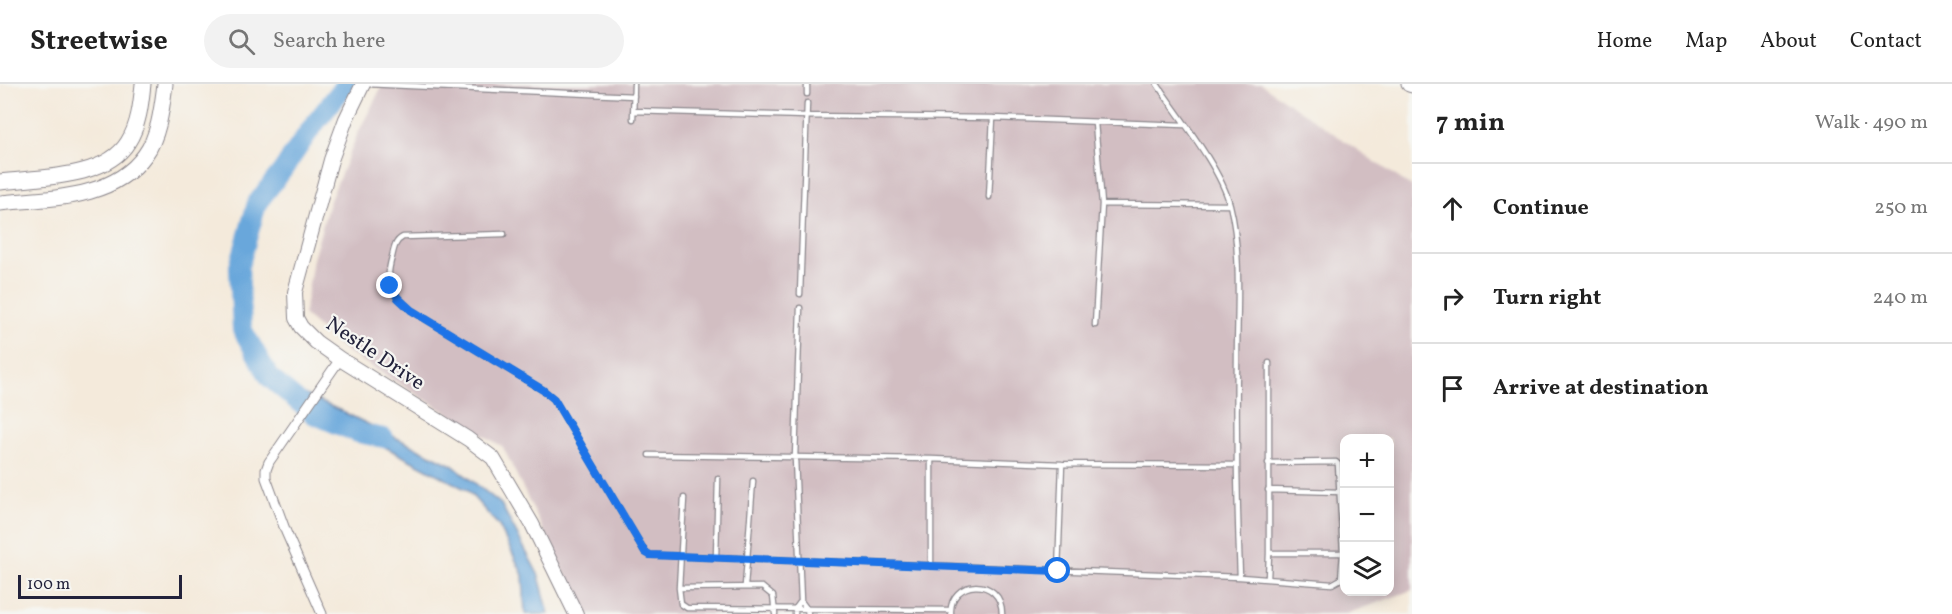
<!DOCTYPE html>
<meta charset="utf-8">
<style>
:root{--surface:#fff;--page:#f2f2f2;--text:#222;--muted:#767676;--line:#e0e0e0}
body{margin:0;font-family:Vollkorn,serif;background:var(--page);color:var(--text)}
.controls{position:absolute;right:18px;bottom:18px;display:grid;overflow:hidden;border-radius:12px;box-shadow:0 3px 15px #0003}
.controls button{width:54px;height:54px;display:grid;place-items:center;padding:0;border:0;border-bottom:2px solid var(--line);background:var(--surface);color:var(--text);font:30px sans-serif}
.scale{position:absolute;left:18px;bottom:15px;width:164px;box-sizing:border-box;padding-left:6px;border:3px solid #22223b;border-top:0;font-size:16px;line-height:21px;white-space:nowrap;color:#22223b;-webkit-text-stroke:4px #f6f6f2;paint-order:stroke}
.stop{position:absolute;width:18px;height:18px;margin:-14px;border:4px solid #1a73e8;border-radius:50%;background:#fff}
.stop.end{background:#1a73e8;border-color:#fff;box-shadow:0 2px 6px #0008}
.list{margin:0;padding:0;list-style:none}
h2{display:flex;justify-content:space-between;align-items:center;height:78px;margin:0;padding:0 24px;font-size:26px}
h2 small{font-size:20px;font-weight:400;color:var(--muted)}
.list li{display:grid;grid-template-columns:39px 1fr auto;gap:18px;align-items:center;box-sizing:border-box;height:90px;padding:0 24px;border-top:2px solid var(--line)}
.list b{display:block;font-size:22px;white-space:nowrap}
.list em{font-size:20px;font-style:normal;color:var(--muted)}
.icon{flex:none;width:33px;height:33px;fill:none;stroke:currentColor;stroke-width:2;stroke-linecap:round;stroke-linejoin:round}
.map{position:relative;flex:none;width:1412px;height:530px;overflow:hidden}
header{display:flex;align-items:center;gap:36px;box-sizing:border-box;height:84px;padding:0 30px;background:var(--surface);border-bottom:2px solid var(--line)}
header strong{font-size:28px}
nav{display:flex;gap:33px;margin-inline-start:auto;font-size:21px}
.search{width:420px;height:54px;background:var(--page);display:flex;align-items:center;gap:15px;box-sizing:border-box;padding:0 21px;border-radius:33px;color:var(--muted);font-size:22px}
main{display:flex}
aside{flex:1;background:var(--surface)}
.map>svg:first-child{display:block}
.industrial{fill:#d2bec2;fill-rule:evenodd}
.water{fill:#69a7db;stroke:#46648b;stroke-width:1.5}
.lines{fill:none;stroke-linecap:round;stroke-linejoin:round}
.river{stroke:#69a7db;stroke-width:20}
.lane-casing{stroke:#8b868b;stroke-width:7}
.street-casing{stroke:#8b868b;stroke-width:11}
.secondary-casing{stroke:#8b868b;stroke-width:16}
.primary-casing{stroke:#8b868b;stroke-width:17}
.lane{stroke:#fff;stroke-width:4.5}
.street{stroke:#fff;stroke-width:9}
.secondary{stroke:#fff;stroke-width:14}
.primary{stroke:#fff;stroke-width:15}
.route{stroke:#1a73e8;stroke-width:8}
.labels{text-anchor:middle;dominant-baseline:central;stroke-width:4.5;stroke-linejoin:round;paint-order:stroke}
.street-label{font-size:21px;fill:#22223b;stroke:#f6f6f2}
</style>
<header>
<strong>Streetwise</strong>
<div class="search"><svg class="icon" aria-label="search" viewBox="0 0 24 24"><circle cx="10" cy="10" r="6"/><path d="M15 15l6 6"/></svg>Search here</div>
<nav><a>Home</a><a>Map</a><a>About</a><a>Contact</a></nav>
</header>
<main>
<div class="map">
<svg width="1412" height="530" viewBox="0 0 1412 530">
<rect width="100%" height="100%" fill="#f6f6f2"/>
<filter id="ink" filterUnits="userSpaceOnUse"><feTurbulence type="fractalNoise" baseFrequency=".0167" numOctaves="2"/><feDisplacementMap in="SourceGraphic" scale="12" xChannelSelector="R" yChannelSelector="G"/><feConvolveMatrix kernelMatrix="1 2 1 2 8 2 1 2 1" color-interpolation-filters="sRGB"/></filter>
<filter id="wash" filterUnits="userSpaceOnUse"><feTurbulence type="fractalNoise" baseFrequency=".008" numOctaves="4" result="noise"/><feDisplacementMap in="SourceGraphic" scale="24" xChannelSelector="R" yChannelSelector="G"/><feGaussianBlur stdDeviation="1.35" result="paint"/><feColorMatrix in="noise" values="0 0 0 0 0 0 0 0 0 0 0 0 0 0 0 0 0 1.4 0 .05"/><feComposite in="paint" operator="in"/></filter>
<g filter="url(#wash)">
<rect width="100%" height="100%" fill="#f4eadb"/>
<path class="industrial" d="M383,0H1261L1412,103V506L1346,530H584L503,363L346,267L304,231L313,175L329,119L357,51ZM1344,354H1390V508H1344Z"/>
<path class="water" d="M277,298L339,326L452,381L501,420L539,492L549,530H525L523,491L499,442L467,406L332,335Z"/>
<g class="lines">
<path class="river" d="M346,0L312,43L282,87L257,119L239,183L242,245L270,294L313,330L358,349L384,354"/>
</g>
</g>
<g filter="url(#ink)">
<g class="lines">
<defs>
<path id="lane" d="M366,0L634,12
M1157,0C1179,33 1220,83 1230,121C1242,168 1237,226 1237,275C1236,348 1237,420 1240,493
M807,10V0
M633,27L806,32L993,34L1184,41
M633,35L634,0
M1095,39L1102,120L1095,241
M989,113L993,34
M1102,120L1230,121
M504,150L403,153C395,157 394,164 392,173C384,201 390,207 411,226L543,306L554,315L645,468L650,471L1240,493L1332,500L1341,495L1343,469L1338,380L1336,378L1268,379
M800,210L807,19
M800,224L795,374L801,517
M649,371L931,375L1062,380L1236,381
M1268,406L1340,408
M684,414L679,504L681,520L687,524L950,526
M1269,469H1343
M716,473L718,395
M931,482V375
M1058,487L1062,380
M1268,495L1269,469V279
M745,502L753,397
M679,504L762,503L773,512L775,530
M795,530V525L801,517L807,525L808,530
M951,530C948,495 1002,491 1002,530"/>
<path id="street" d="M322,530L286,448L266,394V386L269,378L340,275"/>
<path id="secondary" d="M363,0L346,35L331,76L295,208L296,234L301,243L316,258L340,275L468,355L493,374L532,440L576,530"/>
<path id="primary" d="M1409,0L1412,1
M0,98C38,93 106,95 128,58C139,41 141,19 143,0
M0,119C49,114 113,116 145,71C159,52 162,23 165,0"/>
</defs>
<use href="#lane" class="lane-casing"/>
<use href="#street" class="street-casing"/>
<use href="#secondary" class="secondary-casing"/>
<use href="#primary" class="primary-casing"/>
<use href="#lane" class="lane"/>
<use href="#street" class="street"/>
<use href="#secondary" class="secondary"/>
<use href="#primary" class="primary"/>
</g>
</g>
<g class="lines" filter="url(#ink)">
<path class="route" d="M390,202L398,214L411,226L543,306L554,315L645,468L650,471L1058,487"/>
</g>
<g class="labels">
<g class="street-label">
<text transform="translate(375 270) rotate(34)">Nestle Drive</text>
</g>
</g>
</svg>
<div class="controls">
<button>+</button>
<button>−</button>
<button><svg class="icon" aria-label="layers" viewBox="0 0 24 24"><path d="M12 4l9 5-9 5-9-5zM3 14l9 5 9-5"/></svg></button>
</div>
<div class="scale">100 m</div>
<div class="stop" style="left:1058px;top:487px"></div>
<div class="stop end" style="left:390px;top:202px"></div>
</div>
<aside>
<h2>7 min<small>Walk · 490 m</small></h2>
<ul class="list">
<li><svg class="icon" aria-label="ahead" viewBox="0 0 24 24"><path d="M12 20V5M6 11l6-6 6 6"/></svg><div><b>Continue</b></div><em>250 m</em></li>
<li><svg class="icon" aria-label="right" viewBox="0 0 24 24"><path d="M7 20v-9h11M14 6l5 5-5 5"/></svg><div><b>Turn right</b></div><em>240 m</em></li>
<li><svg class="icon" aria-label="arrive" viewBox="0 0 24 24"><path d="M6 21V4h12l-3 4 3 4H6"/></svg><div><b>Arrive at destination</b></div></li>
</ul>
</aside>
</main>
